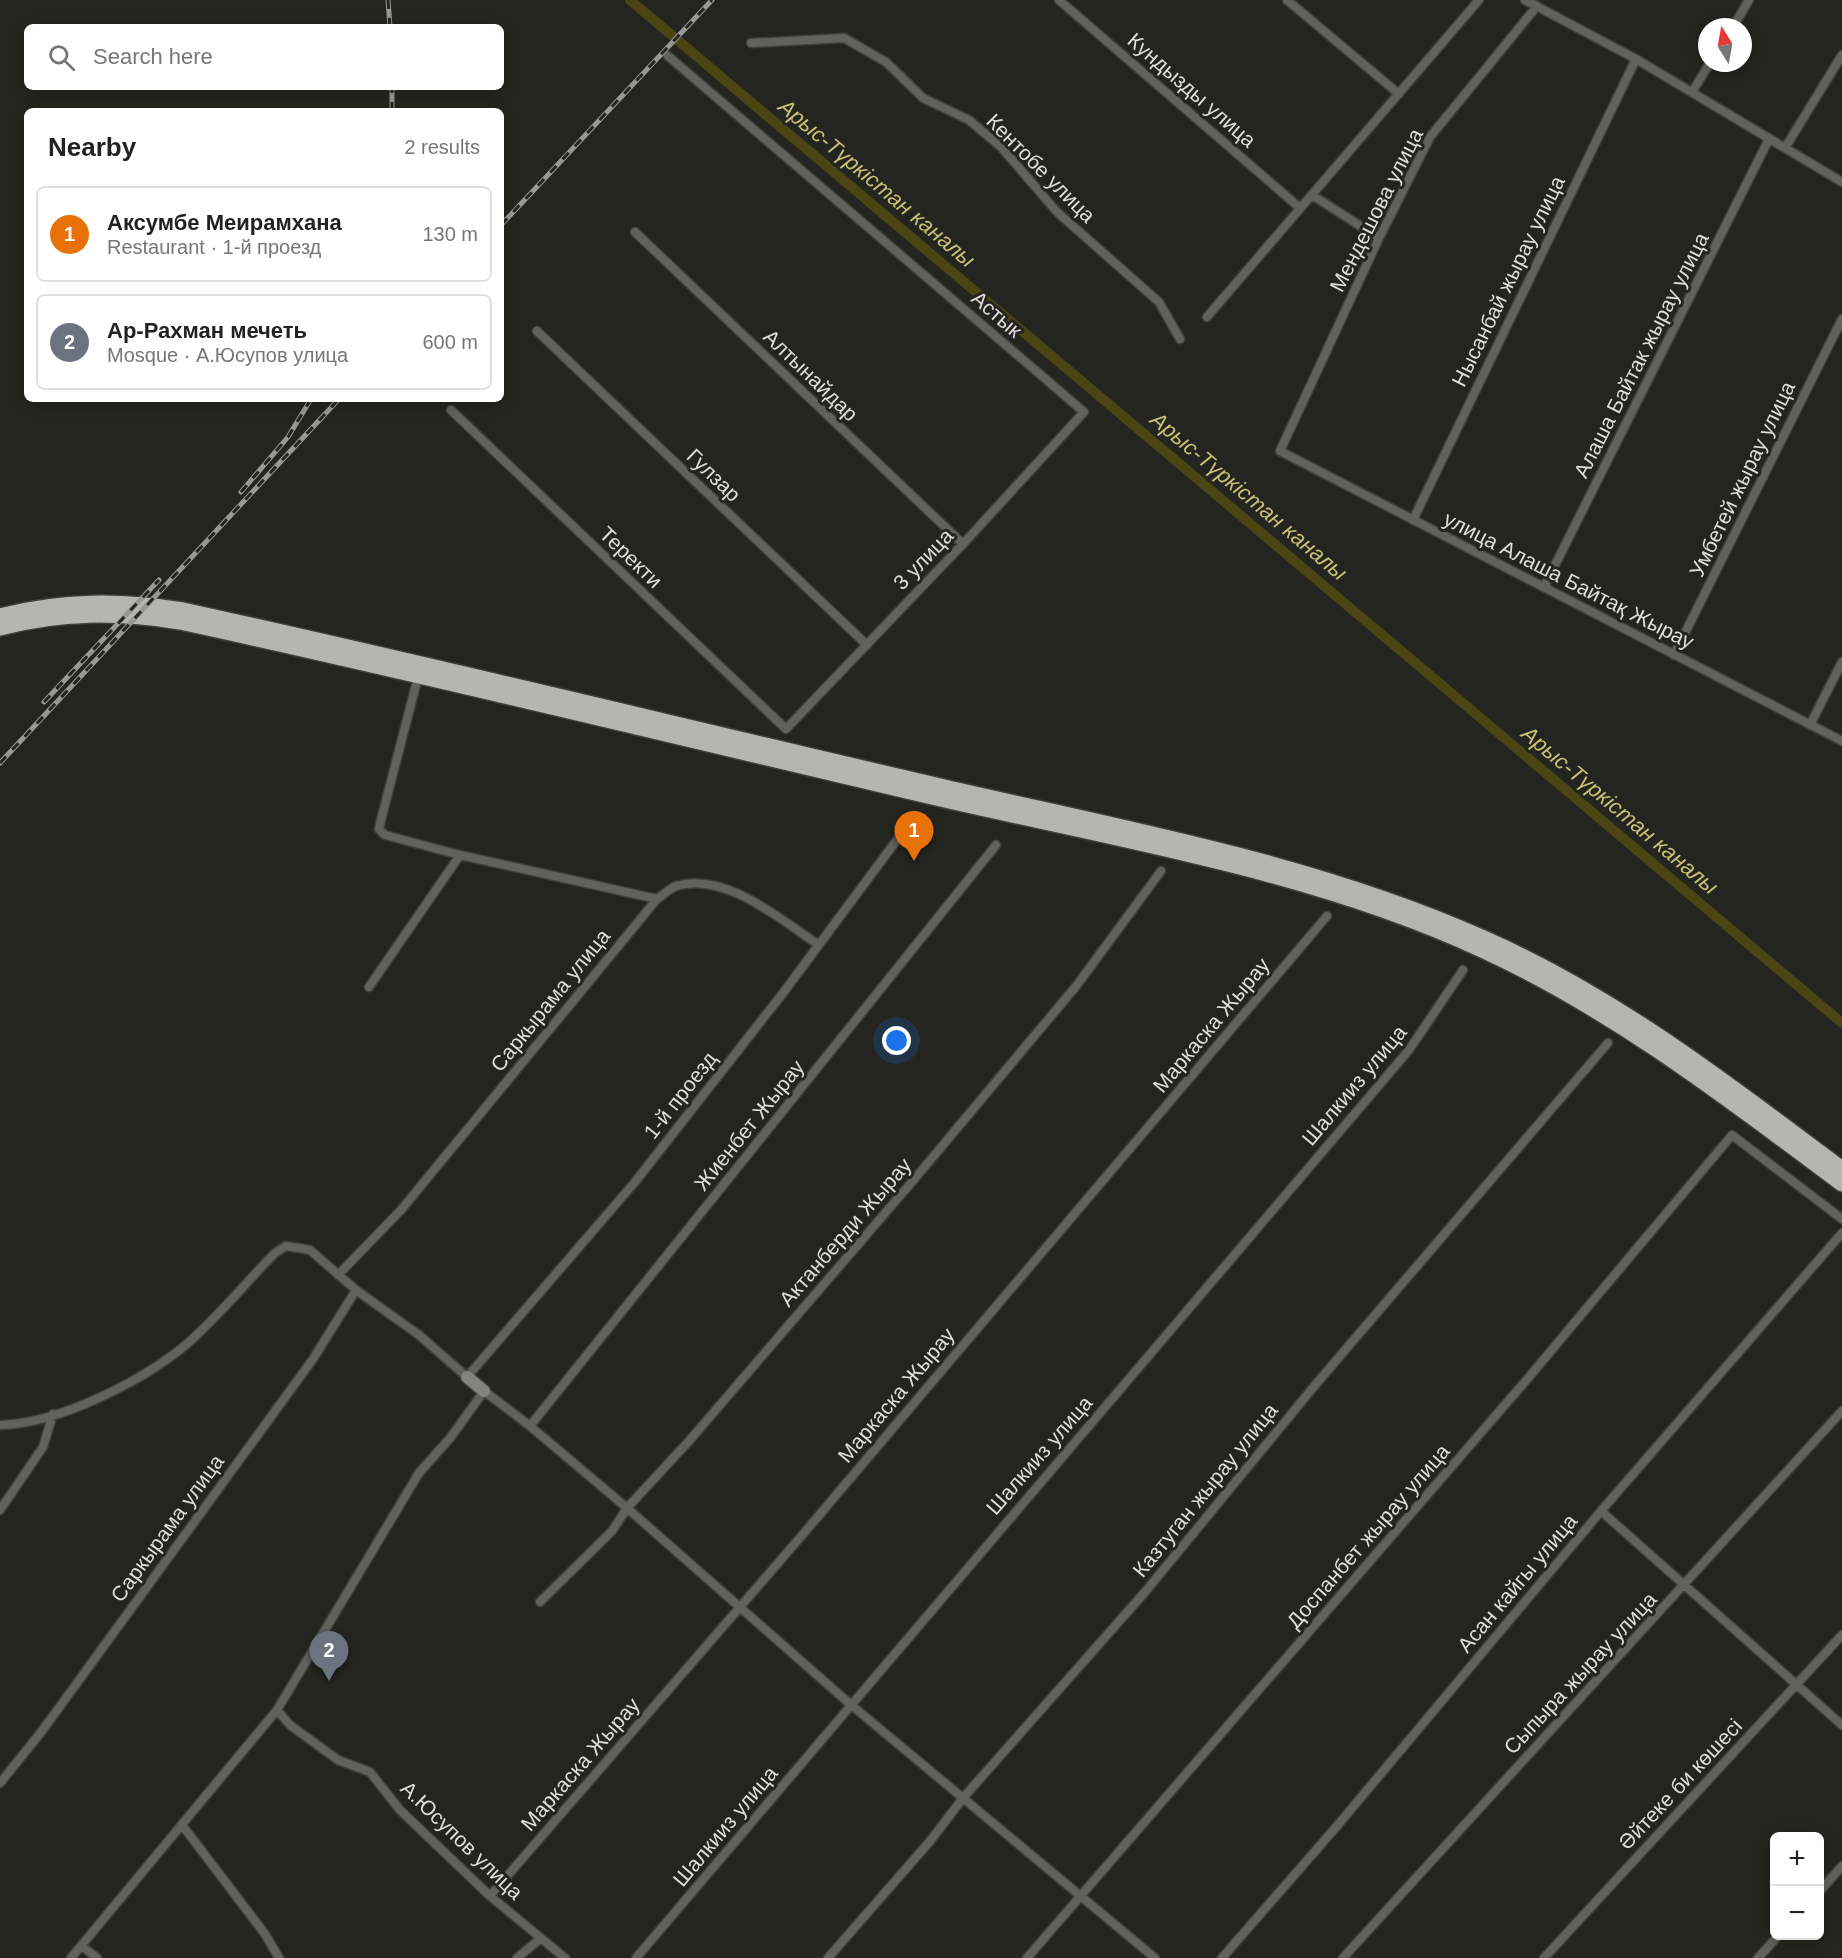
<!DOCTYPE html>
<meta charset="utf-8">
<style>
:root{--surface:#fff;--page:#f2f2f2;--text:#222;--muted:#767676;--line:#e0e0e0;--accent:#111827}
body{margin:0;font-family:Arial,sans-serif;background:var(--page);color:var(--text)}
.controls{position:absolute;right:18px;bottom:18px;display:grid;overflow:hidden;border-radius:9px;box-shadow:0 3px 15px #0003}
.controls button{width:54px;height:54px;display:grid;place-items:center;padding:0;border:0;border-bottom:2px solid var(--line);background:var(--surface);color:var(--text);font:30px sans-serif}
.compass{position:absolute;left:1698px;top:18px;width:54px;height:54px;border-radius:50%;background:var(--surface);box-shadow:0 3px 15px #0003;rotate:349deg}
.you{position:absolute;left:897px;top:1041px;width:21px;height:21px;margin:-15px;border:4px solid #fff;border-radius:50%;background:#1a73e8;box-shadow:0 0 0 9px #1a73e833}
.badge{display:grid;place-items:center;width:39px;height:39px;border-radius:50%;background:var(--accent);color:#fff;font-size:20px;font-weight:700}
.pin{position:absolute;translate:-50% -50px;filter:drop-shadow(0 2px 3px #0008)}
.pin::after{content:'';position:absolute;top:32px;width:21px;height:18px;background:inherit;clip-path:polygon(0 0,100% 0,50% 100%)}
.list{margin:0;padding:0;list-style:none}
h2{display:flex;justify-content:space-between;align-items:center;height:78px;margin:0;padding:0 24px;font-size:26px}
h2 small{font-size:20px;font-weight:400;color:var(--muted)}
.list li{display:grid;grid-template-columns:39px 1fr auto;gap:18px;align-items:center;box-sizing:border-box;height:96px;margin:0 12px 12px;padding:0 12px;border:2px solid var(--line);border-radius:9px}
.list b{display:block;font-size:22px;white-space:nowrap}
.list p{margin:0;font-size:20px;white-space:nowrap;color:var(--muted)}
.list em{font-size:20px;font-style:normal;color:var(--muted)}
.icon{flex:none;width:33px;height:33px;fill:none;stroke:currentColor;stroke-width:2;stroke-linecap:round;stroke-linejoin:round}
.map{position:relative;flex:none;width:1842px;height:1958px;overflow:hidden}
.search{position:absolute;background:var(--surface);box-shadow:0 3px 15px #0003;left:24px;top:24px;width:480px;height:66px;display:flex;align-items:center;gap:15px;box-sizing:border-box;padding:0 21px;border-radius:9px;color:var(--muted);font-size:22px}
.panel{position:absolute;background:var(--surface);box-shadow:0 3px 15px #0003;left:24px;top:108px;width:480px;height:294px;border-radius:9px}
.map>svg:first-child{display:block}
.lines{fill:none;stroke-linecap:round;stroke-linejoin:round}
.canal{stroke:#4a4614;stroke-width:10}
.street-casing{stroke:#3e3e3a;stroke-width:11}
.secondary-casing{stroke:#3e3e3a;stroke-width:15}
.highway-casing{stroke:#3e3e3a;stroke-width:18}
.street{stroke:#61615f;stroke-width:8}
.secondary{stroke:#838380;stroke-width:12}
.highway{stroke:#b6b6b1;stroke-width:15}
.rail-casing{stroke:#999896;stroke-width:5}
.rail{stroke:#242420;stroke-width:3;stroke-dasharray:9;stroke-linecap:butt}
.labels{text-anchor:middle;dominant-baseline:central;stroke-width:6;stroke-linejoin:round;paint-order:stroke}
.street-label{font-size:21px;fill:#dfdedc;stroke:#242420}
.water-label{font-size:22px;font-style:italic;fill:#c8c174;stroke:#242420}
</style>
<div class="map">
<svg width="1842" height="1958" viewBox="0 0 1842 1958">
<rect width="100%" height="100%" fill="#242420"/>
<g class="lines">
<path class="canal" d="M630,0L1842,1023"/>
<defs>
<path id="street" d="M1059,0L1300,208
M1287,0L1399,94
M1525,0L1636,59L1842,182
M1537,6L1430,137L1379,238L1280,451L1842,741
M1733,27L1749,0
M751,43L844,38L886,62L923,98L969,120L1001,147L1057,212L1159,302L1180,339
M1692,92L1710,63
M1785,148L1842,55
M1312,195L1379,238
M635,232L963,544
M1207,317L1479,0
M537,331L867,645
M451,410L786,729L963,544L1084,412L668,56
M1413,520L1636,59
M1544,587L1769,139
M1674,655L1842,319
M1810,725L1842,662
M657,899C663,895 669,889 676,886C725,871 781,920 819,945
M369,987L460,855
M338,1275L401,1210L657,899L460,855L385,835L379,829L381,820L418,677
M0,1425C57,1424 138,1383 182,1348C214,1322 246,1282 275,1253L286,1246L310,1250L356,1290L419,1335L467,1377L635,1182L783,993L908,825
M530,1426L996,845
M0,1510L43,1447L53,1414
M1601,1511L1842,1725
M540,1602L612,1531L627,1508L689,1441L917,1176L1077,985L1161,871
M277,1710L290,1725L338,1760L370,1772L400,1810L490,1896L565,1958
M0,1783L42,1731L313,1359L356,1290
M182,1825L265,1934L279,1958
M1820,1891L1842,1866
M490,1896L804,1533L1327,916
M82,1946L97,1958
M71,1958L277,1710L419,1473L451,1437L484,1391L530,1426L627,1508L850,1704L1155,1958
M517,1958L541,1938
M636,1958L1409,1050L1463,970
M828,1958L931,1840L963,1798L1145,1592L1316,1384L1608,1043
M1027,1958L1529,1377L1732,1135L1842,1219
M1222,1958L1337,1826L1601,1511L1842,1233
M1343,1958L1842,1411
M1544,1958L1842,1635
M1758,1958L1778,1936"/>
<path id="secondary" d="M467,1377L484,1391"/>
<path id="highway" d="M0,616C62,600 120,600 183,610C435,665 685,727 936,785C1120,828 1311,861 1484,938C1614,995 1729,1084 1842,1169
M0,628C61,612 118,612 180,622C433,677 684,739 936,798C1117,840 1315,872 1484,951C1614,1011 1728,1099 1842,1184"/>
</defs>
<use href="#street" class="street-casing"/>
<use href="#secondary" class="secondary-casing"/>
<use href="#highway" class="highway-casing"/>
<use href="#street" class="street"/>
<use href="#secondary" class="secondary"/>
<use href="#highway" class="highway"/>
<defs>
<path id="rail" d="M388,0L390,27
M392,111V87
M501,225L712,0
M241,492L288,437L311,399
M44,702L159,580
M0,763L339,399"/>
</defs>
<use href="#rail" class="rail-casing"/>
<use href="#rail" class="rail"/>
</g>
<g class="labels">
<g class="street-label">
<text transform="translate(1192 90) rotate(41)">Кундызды улица</text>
<text transform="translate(1041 168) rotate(45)">Кентобе улица</text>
<text transform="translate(1376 210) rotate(-63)">Мендешова улица</text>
<text transform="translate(1508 281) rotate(-64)">Нысанбай жырау улица</text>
<text transform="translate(997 314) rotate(41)">Астык</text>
<text transform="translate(1641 355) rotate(-63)">Алаша Байтак жырау улица</text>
<text transform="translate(811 375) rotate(44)">Алтынайдар</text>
<text transform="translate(714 475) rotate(44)">Гулзар</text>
<text transform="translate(1742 479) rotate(-64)">Умбетей жырау улица</text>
<text transform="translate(631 557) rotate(44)">Теректи</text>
<text transform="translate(923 559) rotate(-46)">3 улица</text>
<text transform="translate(1569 580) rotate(27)">улица Алаша Байтақ Жырау</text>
<text transform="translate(550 1000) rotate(-51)">Саркырама улица</text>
<text transform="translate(1211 1025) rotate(-50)">Маркаска Жырау</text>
<text transform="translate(1354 1085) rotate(-50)">Шалкииз улица</text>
<text transform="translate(680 1095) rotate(-52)">1-й проезд</text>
<text transform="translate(749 1125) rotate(-51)">Жиенбет Жырау</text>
<text transform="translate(845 1232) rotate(-49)">Актанберди Жырау</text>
<text transform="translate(896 1395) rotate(-50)">Маркаска Жырау</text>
<text transform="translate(1039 1455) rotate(-49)">Шалкииз улица</text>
<text transform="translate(1205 1490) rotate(-51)">Казтуган жырау улица</text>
<text transform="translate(167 1528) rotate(-54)">Саркырама улица</text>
<text transform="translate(1368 1536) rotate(-49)">Доспанбет жырау улица</text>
<text transform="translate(1517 1583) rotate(-50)">Асан кайгы улица</text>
<text transform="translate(1580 1673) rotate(-47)">Сыпыра жырау улица</text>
<text transform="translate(580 1764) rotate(-49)">Маркаска Жырау</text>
<text transform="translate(1680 1784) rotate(-47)">Әйтеке би көшесі</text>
<text transform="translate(725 1826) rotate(-50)">Шалкииз улица</text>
<text transform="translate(462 1840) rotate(44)">А.Юсупов улица</text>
</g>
<g class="water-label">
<text transform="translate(877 183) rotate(40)">Арыс-Түркістан каналы</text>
<text transform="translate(1249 496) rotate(40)">Арыс-Түркістан каналы</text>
<text transform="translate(1620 810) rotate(40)">Арыс-Түркістан каналы</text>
</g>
</g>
</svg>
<div class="controls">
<button>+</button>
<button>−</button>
</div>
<svg class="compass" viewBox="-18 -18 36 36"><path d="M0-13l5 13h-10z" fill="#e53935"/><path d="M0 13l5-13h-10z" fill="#767676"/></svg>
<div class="you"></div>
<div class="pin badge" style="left:914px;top:861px;background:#e8710a">1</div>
<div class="pin badge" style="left:329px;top:1681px;background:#6b7280">2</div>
<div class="search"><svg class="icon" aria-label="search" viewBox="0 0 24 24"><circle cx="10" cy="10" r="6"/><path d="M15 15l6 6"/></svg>Search here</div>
<section class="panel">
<h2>Nearby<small>2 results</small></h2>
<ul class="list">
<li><span class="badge" style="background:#e8710a">1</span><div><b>Аксумбе Меирамхана</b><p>Restaurant · 1-й проезд</p></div><em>130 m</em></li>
<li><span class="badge" style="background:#6b7280">2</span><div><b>Ар-Рахман мечеть</b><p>Mosque · А.Юсупов улица</p></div><em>600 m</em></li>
</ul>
</section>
</div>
